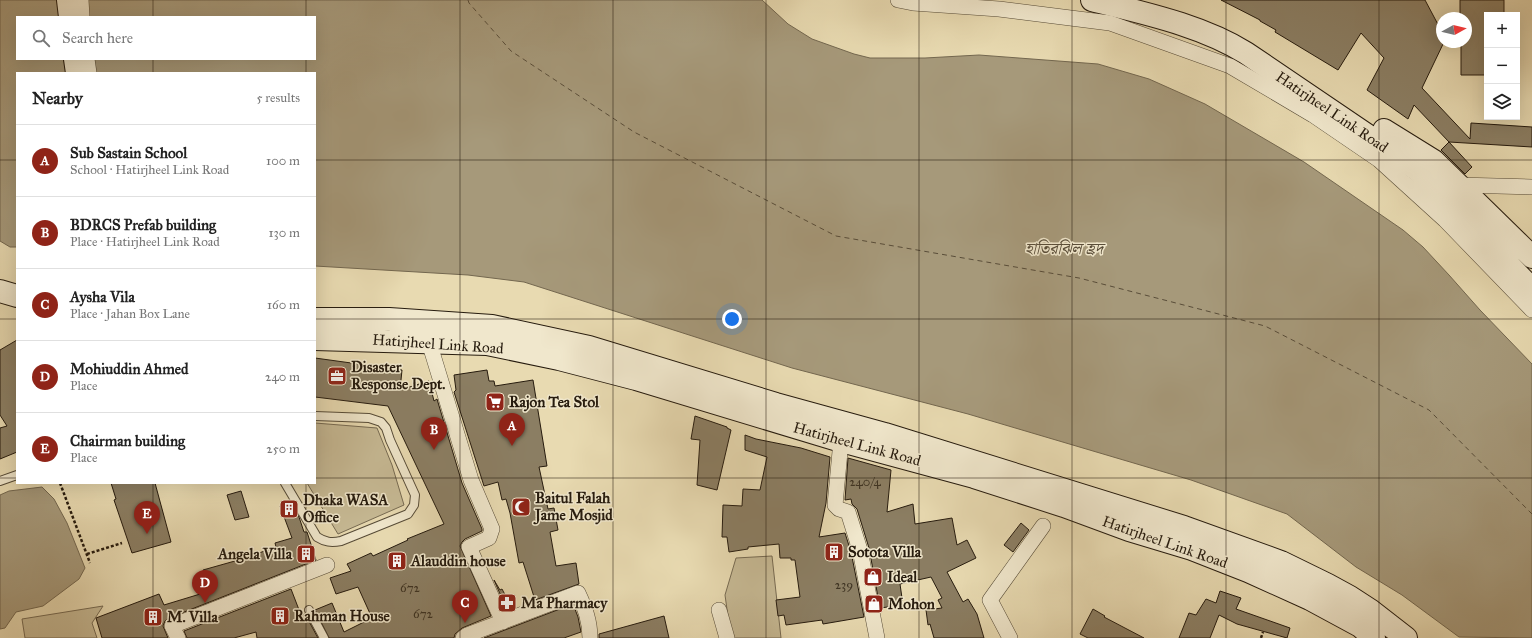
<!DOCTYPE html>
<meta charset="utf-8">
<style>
:root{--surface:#fff;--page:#f2f2f2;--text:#222;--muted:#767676;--line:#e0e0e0;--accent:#8f2418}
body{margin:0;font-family:"IM FELL Great Primer","Noto Serif Bengali",serif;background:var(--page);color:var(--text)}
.controls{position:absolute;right:12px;top:12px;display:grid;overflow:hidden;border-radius:0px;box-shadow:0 4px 16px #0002}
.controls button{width:36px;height:36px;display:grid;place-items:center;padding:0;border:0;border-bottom:1px solid var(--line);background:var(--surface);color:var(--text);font:20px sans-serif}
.compass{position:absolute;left:1436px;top:12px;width:36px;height:36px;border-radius:50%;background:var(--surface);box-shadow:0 4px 16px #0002;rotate:82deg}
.you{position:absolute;left:732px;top:319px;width:14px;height:14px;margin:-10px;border:3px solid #fff;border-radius:50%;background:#1a73e8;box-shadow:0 0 0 6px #1a73e833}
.badge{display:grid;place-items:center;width:26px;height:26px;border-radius:50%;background:var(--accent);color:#fff;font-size:13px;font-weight:700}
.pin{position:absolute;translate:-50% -33px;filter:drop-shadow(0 1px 2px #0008)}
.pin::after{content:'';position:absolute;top:21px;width:14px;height:12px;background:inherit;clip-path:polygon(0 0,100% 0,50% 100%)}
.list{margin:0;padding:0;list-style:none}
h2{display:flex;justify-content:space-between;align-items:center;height:52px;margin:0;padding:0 16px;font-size:17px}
h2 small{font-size:13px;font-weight:400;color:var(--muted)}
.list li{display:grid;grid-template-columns:26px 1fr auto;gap:12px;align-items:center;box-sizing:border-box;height:72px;padding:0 16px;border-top:1px solid var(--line)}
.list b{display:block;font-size:15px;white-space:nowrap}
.list p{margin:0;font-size:13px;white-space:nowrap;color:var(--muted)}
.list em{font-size:13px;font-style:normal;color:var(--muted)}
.icon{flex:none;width:22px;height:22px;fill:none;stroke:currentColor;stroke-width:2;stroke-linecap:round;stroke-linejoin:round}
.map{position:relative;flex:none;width:1532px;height:638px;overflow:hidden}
.search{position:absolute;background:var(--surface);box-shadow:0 4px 16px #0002;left:16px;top:16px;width:300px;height:44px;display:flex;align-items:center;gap:10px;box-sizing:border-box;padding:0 14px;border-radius:0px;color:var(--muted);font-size:15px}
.panel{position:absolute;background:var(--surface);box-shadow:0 4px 16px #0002;left:16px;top:72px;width:300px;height:412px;border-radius:0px}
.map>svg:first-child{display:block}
.green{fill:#c7ba95;stroke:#766a52}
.water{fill:#a6997a;stroke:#73674f;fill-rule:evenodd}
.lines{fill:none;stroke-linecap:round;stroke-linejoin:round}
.ferry{stroke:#594d39;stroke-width:1;stroke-dasharray:5 4;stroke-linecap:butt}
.building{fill:#8b7e63;stroke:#261b0e}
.lane-casing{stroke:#564b37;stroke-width:10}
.street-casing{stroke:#564b37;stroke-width:16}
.secondary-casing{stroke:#261b0e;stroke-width:24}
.path{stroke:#261b0e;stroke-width:2.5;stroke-dasharray:3 2;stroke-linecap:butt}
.lane{stroke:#f0e7cc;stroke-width:8}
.street{stroke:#f0e7cc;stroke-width:15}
.secondary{stroke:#f0e7cc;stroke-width:22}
.grid{fill:none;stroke:#261b0e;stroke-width:1;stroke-opacity:0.55}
.labels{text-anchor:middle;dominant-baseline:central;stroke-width:3;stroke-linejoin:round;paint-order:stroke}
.number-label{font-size:13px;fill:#3f3423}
.street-label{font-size:15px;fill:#261b0e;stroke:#f0e7cc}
.poi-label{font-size:15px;font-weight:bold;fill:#261b0e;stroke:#f0e7cc;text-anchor:start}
.water-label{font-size:16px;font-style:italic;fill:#594d39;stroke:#f0e7cc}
</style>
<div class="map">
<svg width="1532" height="638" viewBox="0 0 1532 638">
<rect width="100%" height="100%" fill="#e8dab1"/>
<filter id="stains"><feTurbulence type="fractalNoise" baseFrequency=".005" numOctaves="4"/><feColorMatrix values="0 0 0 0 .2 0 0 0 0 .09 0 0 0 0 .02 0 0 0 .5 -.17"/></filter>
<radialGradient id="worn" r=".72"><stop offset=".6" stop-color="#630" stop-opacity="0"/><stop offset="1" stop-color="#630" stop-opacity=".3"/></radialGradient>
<path class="green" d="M315,423L377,428L392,465L404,505L338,534L307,483H315Z
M772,556L781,638H731L725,595L736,558Z
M103,606L92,623L97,638H25L22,619Z"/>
<path class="water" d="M0,0H762L788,24L812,39L854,54L870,58H925L979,55L1098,64L1149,79L1205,104L1304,162L1403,230L1423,247L1449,275L1480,310L1532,364V638L1459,637L1402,595L1356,567L1287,514L1191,480L968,414L792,368L524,282L468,275L315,266V73H17V247H10L0,241ZM17,17H315V59H17Z
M42,487L54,499L67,523L85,568L79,579L43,606L16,612L5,628L0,629V495L9,491Z"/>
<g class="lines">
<path class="ferry" d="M468,0L469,3L511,51L634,132L836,236L1079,278L1265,326L1429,410L1532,514"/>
</g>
<path class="building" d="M1221,0H1425L1442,32V42H1444L1422,88L1470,139L1471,123L1532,127V147L1449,142L1472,167L1465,174L1441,150L1449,142L1414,105L1408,119L1367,90L1384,58L1361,33L1338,70L1275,32L1276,30L1260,21V20Z
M1460,0H1504V15H1487V75H1461V42H1466V18H1460Z
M17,340V452L0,459V428L7,426L0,415V350Z
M315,358L402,370L400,390L429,381L434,401L437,399L462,483L482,529V531L465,539L462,542L460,546L491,616L462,628L455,634L454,638H329L315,610L332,603L344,632L372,618L358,587L336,594L330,578L351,571L347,564L371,553L373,556L408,540L407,539L444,524L388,406L315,397Z
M487,370L489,381H494L495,386L533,380L547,466L539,467L548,509L554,508L558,530L550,532L556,566L576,563L579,584L535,600L523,562L519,563L510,513L506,499L502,500L498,482L484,486L454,392L456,390L454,375Z
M695,416L727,427V428L731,430L717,490L697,485L700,440L691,439Z
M745,435L756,439L801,448L830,457L826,503L819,537L845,533L851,552L864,617L823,624L822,620L786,625L784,615L778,616L776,600L800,597L795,560H791V558H780L779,544L748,547V549L729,552L727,537H722L723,505L742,506L743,489L760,490L767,457L745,450Z
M848,458L891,470L887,512L913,504L915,524L952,518L957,545L967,540L976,558L947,572L963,602L968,599L977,614L984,638H934L930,624L928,625L926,610L942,608L938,600L942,598L931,577L900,584L903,605L880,608L869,548L857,509L852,504L851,499L845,500Z
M111,483H155L171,542L132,553L114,500L116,499Z
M241,491L249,517L235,520L227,495Z
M290,503L299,517L304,532H307L316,560L169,618L165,621L163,626L168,638H102L96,618L159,594L164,605L210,591L203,570L242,559L276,547L275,543L292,538L280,506Z
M1021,523L1029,530L1013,552L1004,545Z
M494,580L500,590L502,589L512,608L507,610Z
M291,589L301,615L305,614L318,638H257L256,632L234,638H187L184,631Z
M1220,591L1241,598L1236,609L1290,628L1287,638L1237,624L1219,615L1210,638H1179L1189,613L1196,615L1206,599L1216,603Z
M573,604L578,617L581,632L564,638H484Z
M1093,609L1105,616L1104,617L1144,638H1088L1080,634Z
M664,616L669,638H599V634Z"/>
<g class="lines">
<defs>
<path id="lane" d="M0,481L17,475
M285,483L317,537C325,542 331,543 341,541L408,514L414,505L415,495L390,440L386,428L381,422L369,418L315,416
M309,610L324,638"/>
<path id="street" d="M81,0L82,17
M898,0L913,3L999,9L1110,23L1230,66L1313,115L1379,160L1445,220L1532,310
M87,59L89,73
M1458,185L1532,187
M429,342L471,480L492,529L489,538L469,547L503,622
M841,441L835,505L839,509L848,512L860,550L877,638
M719,610L727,638
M178,638L172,626L327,565
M463,638L467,635L578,593C585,608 590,621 590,638
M1010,638L990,600L1043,526"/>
<path id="secondary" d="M68,0L70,17
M1092,0C1143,13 1201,25 1246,53L1398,156L1416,169L1532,289
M75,59L77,73
M1384,130L1434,161L1532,257
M0,291L17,296
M315,319H389L492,326L589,347L776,404L885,434L1184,527L1281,562L1328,585L1350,597L1370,610L1406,638
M315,339L487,344L559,359L636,379L841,441L974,477L1064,506L1129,530L1192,549L1248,571L1310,599L1360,626L1374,638"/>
</defs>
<use href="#lane" class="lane-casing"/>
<use href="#street" class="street-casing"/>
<use href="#secondary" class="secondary-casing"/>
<path class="path" d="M60,483L90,563
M87,554L122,543
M1261,638L1263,632"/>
<use href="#lane" class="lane"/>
<use href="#street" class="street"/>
<use href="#secondary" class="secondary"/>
</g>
<path class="grid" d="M153,0V17M306,0V17M460,0V638M613,0V638M766,0V638M919,0V638M1072,0V638M1226,0V638M1379,0V638M153,59V73M306,59V73M0,160H17M315,160H1532M0,319H17M315,319H1532M0,478H17M315,478H1532M153,483V638M306,483V638"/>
<defs>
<symbol id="office-square" viewBox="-11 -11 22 22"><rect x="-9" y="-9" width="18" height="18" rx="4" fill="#8f2418" stroke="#f0e7cc"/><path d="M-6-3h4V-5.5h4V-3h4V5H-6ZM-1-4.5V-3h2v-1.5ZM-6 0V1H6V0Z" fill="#fff"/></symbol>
<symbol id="supermarket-square" viewBox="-11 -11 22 22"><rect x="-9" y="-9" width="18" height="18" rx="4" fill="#8f2418" stroke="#f0e7cc"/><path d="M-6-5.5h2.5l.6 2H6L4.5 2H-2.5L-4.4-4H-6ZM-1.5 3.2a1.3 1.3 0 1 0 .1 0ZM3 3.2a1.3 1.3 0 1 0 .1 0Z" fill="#fff"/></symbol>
<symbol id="mosque-square" viewBox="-11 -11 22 22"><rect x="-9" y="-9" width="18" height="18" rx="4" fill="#8f2418" stroke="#f0e7cc"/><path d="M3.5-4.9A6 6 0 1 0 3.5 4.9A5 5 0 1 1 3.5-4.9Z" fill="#fff"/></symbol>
<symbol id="building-square" viewBox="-11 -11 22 22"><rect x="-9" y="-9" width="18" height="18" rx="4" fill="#8f2418" stroke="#f0e7cc"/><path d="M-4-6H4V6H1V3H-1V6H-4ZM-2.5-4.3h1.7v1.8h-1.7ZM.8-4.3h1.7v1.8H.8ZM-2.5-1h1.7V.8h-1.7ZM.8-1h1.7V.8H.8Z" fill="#fff"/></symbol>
<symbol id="shop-square" viewBox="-11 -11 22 22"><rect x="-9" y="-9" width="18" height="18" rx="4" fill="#8f2418" stroke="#f0e7cc"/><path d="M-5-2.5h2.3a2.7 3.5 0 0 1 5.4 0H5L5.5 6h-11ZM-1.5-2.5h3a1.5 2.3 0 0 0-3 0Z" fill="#fff"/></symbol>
<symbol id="pharmacy-square" viewBox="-11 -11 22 22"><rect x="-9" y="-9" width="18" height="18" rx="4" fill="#8f2418" stroke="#f0e7cc"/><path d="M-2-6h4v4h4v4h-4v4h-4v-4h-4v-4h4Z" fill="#fff"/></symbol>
</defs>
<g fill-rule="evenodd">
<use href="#office-square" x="326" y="365" width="22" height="22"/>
<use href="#supermarket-square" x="484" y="391" width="22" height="22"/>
<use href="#mosque-square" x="510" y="496" width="22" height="22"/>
<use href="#building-square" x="278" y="498" width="22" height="22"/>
<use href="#building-square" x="823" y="541" width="22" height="22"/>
<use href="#building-square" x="295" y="543" width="22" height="22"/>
<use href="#building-square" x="386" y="550" width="22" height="22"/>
<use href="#shop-square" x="862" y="566" width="22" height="22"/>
<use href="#pharmacy-square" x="496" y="592" width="22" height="22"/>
<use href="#shop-square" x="863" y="593" width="22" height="22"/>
<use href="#building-square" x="269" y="605" width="22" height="22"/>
<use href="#building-square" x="142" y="606" width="22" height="22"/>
</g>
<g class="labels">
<g class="number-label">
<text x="865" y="482">240/4</text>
<text x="844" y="585">239</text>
<text x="410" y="588">672</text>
<text x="423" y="614">672</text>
</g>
<g class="street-label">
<text transform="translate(1332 112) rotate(34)">Hatirjheel Link Road</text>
<text transform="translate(438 344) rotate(4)">Hatirjheel Link Road</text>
<text transform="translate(857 444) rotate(15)">Hatirjheel Link Road</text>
<text transform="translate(1165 542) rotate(19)">Hatirjheel Link Road</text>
</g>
<g class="poi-label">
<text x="351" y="367">Disaster<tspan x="351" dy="17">Response Dept.</tspan></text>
<text x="509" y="402">Rajon Tea Stol</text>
<text x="535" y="498">Baitul Falah<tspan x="535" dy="17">Jame Mosjid</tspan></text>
<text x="303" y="500">Dhaka WASA<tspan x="303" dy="17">Office</tspan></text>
<text x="848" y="552">Sotota Villa</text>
<text x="292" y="554" text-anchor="end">Angela Villa</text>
<text x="411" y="561">Alauddin house</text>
<text x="887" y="577">Ideal</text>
<text x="521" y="603">Ma Pharmacy</text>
<text x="888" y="604">Mohon</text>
<text x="294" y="616">Rahman House</text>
<text x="167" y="617">M. Villa</text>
</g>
<g class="water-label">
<text x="1064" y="248">হাতিরঝিল হ্রদ</text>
</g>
</g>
<rect width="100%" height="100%" filter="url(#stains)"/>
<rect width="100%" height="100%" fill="url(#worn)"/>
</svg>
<div class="controls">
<button>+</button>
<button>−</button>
<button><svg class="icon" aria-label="layers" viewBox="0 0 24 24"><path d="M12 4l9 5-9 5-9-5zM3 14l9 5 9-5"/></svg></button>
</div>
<svg class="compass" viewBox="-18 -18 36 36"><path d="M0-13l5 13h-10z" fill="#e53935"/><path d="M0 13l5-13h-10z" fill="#767676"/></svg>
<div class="you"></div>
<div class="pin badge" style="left:512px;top:446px">A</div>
<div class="pin badge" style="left:434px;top:450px">B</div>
<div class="pin badge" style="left:465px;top:623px">C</div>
<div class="pin badge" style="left:205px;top:603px">D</div>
<div class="pin badge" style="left:147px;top:534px">E</div>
<div class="search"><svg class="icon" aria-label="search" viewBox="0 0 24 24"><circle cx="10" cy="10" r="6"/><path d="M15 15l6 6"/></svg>Search here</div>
<section class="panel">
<h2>Nearby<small>5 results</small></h2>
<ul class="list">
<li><span class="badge">A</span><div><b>Sub Sastain School</b><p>School · Hatirjheel Link Road</p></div><em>100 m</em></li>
<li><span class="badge">B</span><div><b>BDRCS Prefab building</b><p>Place · Hatirjheel Link Road</p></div><em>130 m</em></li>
<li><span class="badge">C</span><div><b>Aysha Vila</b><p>Place · Jahan Box Lane</p></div><em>160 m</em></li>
<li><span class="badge">D</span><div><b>Mohiuddin Ahmed</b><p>Place</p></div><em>240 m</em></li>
<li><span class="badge">E</span><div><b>Chairman building</b><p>Place</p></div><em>250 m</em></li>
</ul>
</section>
</div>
